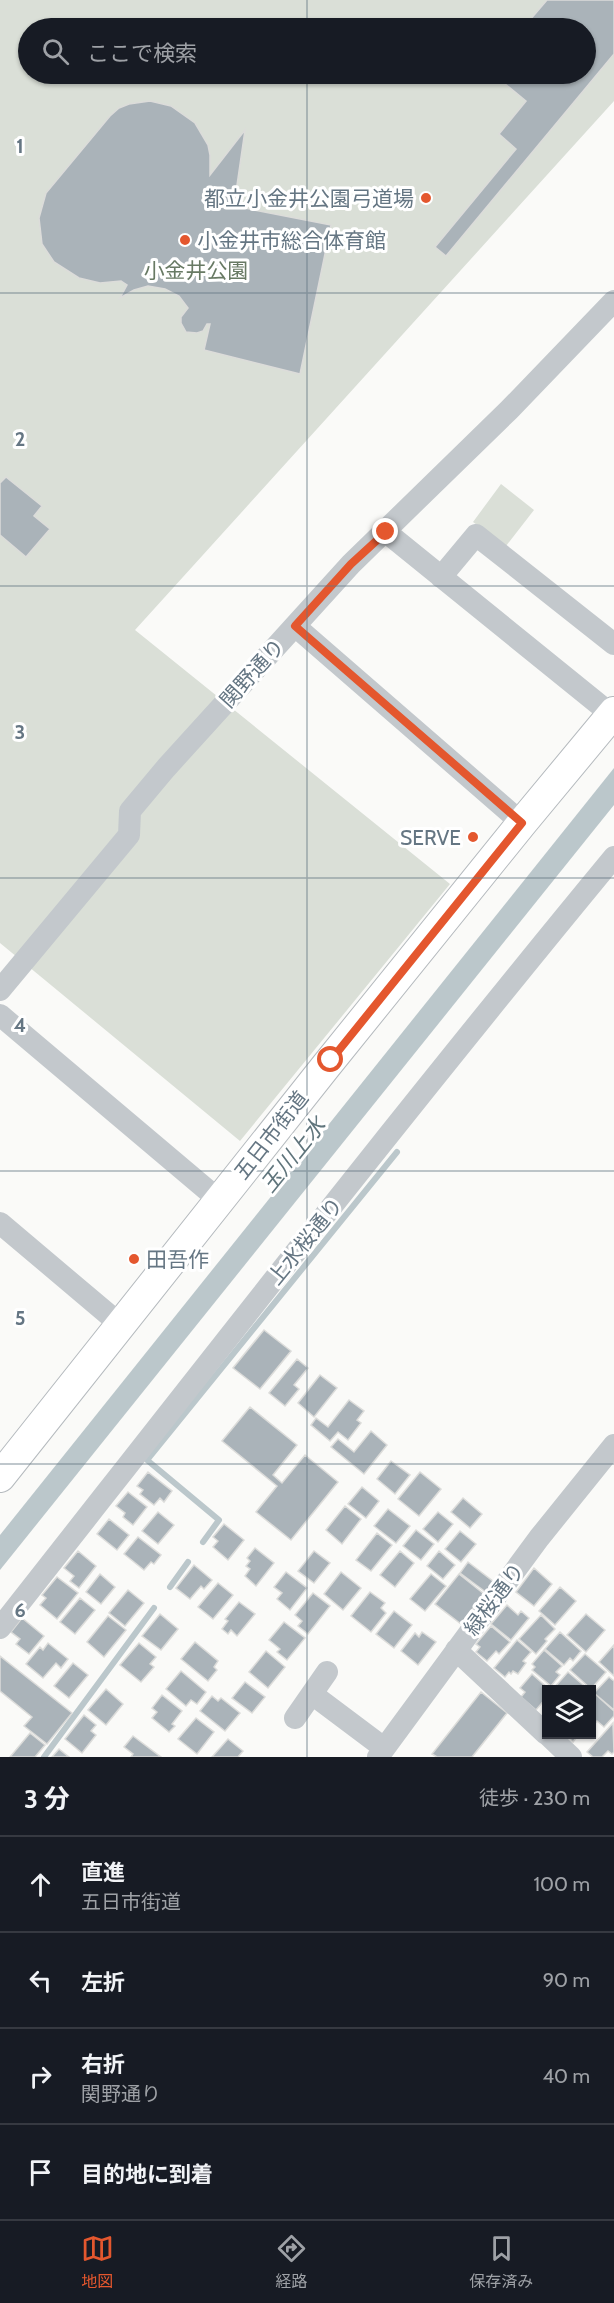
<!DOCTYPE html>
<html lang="ja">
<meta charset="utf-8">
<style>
:root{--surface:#171b24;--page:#242831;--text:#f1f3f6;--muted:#9ea1a6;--line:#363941;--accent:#e4572e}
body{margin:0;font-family:Cabin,"Noto Sans JP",sans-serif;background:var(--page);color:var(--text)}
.controls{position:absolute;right:18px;bottom:18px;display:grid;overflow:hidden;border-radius:0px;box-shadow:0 2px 4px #0004}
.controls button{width:54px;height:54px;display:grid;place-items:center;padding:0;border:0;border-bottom:2px solid var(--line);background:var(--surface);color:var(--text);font:30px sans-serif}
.stop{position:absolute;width:18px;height:18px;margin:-14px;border:4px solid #e4572e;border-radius:50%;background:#fff}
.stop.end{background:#e4572e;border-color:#fff;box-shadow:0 2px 6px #0008}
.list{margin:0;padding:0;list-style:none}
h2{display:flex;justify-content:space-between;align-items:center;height:78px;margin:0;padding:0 24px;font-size:26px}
h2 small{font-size:20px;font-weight:400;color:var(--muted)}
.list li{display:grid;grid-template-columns:39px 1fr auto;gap:18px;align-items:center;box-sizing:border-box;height:96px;padding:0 24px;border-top:2px solid var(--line)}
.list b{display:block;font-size:22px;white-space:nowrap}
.list p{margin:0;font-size:20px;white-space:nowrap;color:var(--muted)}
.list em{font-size:20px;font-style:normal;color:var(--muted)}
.icon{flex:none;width:33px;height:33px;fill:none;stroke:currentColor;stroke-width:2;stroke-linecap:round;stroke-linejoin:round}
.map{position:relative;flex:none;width:614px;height:1757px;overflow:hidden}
.search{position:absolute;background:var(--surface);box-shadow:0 2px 4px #0004;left:18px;right:18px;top:18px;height:66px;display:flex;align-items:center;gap:15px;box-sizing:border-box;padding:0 21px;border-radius:33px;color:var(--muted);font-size:22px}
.sheet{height:462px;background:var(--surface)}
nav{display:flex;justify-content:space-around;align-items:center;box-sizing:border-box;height:84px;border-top:2px solid var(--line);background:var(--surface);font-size:16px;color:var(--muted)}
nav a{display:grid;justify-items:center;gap:3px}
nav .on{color:var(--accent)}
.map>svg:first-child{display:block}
.green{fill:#dadfd7;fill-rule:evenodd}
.water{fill:#bbc7cb}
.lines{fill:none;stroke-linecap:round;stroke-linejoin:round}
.stream{stroke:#bbc7cb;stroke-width:6}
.building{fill:#aab3b9;stroke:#dcdcda;stroke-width:1.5}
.major-casing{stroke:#b5babe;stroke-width:32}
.minor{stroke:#c3c8cc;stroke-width:22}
.major{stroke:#fff;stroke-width:30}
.route{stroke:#e4572e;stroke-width:8}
.grid{fill:none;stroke:#657683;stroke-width:1.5;stroke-opacity:0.55}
.poi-dot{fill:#e4572e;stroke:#fff;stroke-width:2}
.labels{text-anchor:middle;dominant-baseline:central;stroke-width:6;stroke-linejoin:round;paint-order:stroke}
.poi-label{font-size:21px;fill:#657683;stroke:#fff;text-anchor:end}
.park-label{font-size:21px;fill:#687a64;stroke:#fff}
.street-label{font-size:21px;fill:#657683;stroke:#fff}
.water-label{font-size:22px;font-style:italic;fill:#60757c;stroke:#fff}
.grid-label{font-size:20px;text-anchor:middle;font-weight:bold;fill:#657683;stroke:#fff;stroke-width:6;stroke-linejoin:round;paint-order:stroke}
</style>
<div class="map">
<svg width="614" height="1757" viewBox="0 0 614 1757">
<rect width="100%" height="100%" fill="#fafaf8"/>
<path class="green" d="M0,0H614V101L135,630L450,884L240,1141L0,943ZM28,28H586V74H28Z
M501,484L534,510L506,546L473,522Z"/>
<path class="water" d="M614,768V805L0,1570V1535Z"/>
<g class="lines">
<path class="stream" d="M203,1542L219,1520L147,1460L397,1152
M170,1587L188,1562
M44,1757L154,1608"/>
</g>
<path class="building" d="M547,0H614V54L446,256L435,247L516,149L499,134L526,101L493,74H586V28H523Z
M150,101L171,106L195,123L208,145L210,155V175L245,130L234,206L331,225L300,374L204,350L210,324H207L203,331L197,333L186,332L181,323V317L188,308L179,296L165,289L148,286L134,290L120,298L127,285L121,281L100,283L79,278L54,262L42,244L39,218L46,193L110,116L119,108L129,104Z
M6,477L42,506L34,516L50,529L26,557L0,535V483Z
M264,1330L291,1351L260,1389L233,1368Z
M297,1359L308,1368L294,1385L299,1389L285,1406L269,1393Z
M320,1375L337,1388L314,1417L298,1403Z
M349,1400L364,1411L357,1420L361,1423L348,1440L338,1432L330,1441L311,1425L316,1418L328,1427Z
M250,1407L297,1445L273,1475L282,1483L305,1455L338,1482L291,1540L256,1512L277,1486L222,1441Z
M371,1431L387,1445L364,1474L331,1447L338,1439L354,1452Z
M391,1461L410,1475L395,1494L377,1479Z
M148,1472L172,1491L164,1502L160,1498L154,1505L140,1494L143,1490L137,1486Z
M420,1472L441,1489L419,1516L398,1499Z
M362,1487L379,1501L366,1518L348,1504Z
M128,1492L147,1507L133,1525L123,1517L125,1513L116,1506Z
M463,1498L482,1514L470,1528L451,1512Z
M345,1506L361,1519L342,1544L326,1530Z
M388,1509L410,1526L396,1543L374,1526Z
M158,1512L174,1525L158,1544L142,1531Z
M438,1512L453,1524L438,1542L423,1529Z
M109,1519L129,1535L117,1550L97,1534Z
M224,1524L244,1540L228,1560L213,1547L218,1541L213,1537Z
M416,1530L434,1544L421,1560L403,1546Z
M460,1531L476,1544L461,1562L445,1549Z
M377,1533L392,1545L371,1571L356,1560Z
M138,1537L161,1555L154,1564L151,1562L144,1570L124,1554Z
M255,1548L274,1563L256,1586L245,1576L250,1569L246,1566L250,1561L247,1558Z
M78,1551L96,1566L79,1588L70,1581L74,1576L64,1568Z
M314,1551L330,1563L314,1583L298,1571Z
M400,1551L414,1563L395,1587L380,1575Z
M439,1551L455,1565L443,1579L427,1566Z
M468,1562L494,1582L487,1593L460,1573Z
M194,1565L212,1580L204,1589L201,1586L190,1599L176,1588Z
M534,1568L552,1584L534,1606L516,1592Z
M286,1572L307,1588L290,1610L277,1599L282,1593L274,1587Z
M341,1572L361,1588L343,1610L324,1594Z
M100,1574L115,1587L101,1604L86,1592Z
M431,1574L446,1586L425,1611L410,1599Z
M459,1574L484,1594L461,1624L435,1604Z
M57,1577L78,1593L57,1619L40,1605L46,1598L42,1595Z
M218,1583L233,1595L213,1619L198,1607Z
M560,1587L576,1601L555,1625L539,1611Z
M128,1590L144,1603L125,1626L109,1613Z
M370,1592L385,1603L381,1608L386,1613L371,1632L351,1616Z
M313,1593L330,1606L308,1634L298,1626L302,1621L295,1615Z
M80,1598L95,1610L75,1634L60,1622Z
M239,1602L255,1614L237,1636L231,1630L228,1634L222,1629L228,1621L225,1619Z
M507,1605L518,1615L521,1611L529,1618L511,1640L491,1624Z
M394,1611L412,1625L394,1648L376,1634Z
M160,1614L178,1629L161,1650L142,1636Z
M586,1614L605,1630L586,1652L567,1635Z
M541,1615L555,1629L545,1639L547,1641L536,1654L519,1639Z
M108,1616L126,1630L104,1657L87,1642Z
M22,1618L44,1636L29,1654L16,1644L20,1639L11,1632Z
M284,1622L305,1638L287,1660L277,1652L280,1649L269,1640Z
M491,1626L510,1642L499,1654L496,1651L487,1661L476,1652L480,1647L476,1644Z
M422,1632L436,1642L418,1665L401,1651L415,1633L419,1637Z
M560,1632L581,1651L573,1661L570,1658L564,1665L545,1649Z
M517,1640L531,1652L523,1661L526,1663L518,1674L513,1671L511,1674L509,1672L505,1677L494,1668Z
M195,1642L218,1661L214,1667L217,1670L208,1681L181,1659Z
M48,1643L68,1659L61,1668L56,1663L43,1678L26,1664L40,1647L43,1650Z
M139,1643L156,1657L150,1664L154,1667L141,1682L120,1665Z
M614,1645V1676L599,1662Z
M544,1650L562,1666L556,1672L560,1675L551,1686L532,1670L535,1667L532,1664Z
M266,1651L285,1667L268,1688L249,1672Z
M585,1654L606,1672L591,1689L570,1670Z
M0,1656L72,1713L47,1744L24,1726L32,1717L0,1691Z
M73,1663L88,1675L69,1698L54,1686Z
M181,1671L206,1692L197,1704L191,1700L186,1706L166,1689Z
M568,1672L588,1689V1690L553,1689Z
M532,1674L550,1690H546V1698L536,1710L521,1697L525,1692L520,1688Z
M609,1677L614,1681V1710L594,1693Z
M245,1682L265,1697L252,1713L232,1698Z
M106,1689L123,1704L106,1725L88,1710Z
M481,1692L507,1713L472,1757H437L432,1754Z
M594,1693L614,1711V1716L604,1727L597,1721L594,1725L592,1722V1696Z
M162,1695L182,1711L172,1724L175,1726L169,1732L152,1718L157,1712L152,1708Z
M212,1696L218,1701L221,1698L240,1713L225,1731L200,1711Z
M84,1715L96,1725L91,1731L96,1735L82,1753L65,1739Z
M196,1718L214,1732L197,1754L178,1739Z
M613,1723L614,1752L612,1754L608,1751L602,1757H593L587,1752Z
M30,1733L45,1745L35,1757H10Z
M565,1734H579L573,1742Z
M133,1736L161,1757H131L133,1754L124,1747Z
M228,1739L243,1751L238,1757H212Z
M59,1749L69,1757H52Z"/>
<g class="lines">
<defs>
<path id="major" d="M0,1477L326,1066L522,823L614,712"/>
</defs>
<use href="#major" class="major-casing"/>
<path class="minor" d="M386,532L612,715
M441,577L476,535L614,644
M295,626L522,823
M0,990L129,835L130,811L166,768L351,564L509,410L614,301
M0,1015L219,1200
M0,1223L122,1326
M0,1628C203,1370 405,1110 614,857
M456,1650L546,1734
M312,1694L384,1748
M295,1718L327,1672
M547,1734L571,1757
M378,1757L539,1538L614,1445"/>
<use href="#major" class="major"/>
</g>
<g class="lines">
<path class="route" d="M331,1060L522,823L295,626L351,564L386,532"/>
</g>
<path class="grid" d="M307,0V28M307,74V1757M0,293H614M0,586H614M0,878H614M0,1171H614M0,1464H614"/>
<g class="poi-dot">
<circle cx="426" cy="198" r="6"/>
<circle cx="185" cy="240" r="6"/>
<circle cx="473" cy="837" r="6"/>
<circle cx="134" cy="1259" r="6"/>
</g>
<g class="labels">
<g class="poi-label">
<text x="414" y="198">都立小金井公園弓道場</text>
<text x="197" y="240" text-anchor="start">小金井市総合体育館</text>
<text x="461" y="837">SERVE</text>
<text x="146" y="1259" text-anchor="start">田吾作</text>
</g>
<g class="park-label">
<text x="196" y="270">小金井公園</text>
</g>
<g class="street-label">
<text transform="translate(252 673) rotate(-48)">関野通り</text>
<text transform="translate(271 1135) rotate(-52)">五日市街道</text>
<text transform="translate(305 1241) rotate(-51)">上水桜通り</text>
<text transform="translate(494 1599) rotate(-53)">緑桜通り</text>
</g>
<g class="water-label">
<text transform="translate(293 1155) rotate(-51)">玉川上水</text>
</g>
</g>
<g class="grid-label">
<text x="20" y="153">1</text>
<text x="20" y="446">2</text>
<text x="20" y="739">3</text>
<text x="20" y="1032">4</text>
<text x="20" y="1325">5</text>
<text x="20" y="1617">6</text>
</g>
</svg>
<div class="controls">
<button><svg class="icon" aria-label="layers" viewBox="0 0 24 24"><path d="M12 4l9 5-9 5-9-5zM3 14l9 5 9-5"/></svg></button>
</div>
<div class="stop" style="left:331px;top:1060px"></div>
<div class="stop end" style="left:386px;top:532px"></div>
<div class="search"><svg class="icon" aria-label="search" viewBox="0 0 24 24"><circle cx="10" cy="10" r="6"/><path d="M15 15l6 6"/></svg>ここで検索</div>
</div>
<section class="sheet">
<h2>3 分<small>徒歩 · 230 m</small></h2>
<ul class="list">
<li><svg class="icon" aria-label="ahead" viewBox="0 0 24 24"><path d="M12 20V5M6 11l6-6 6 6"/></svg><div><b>直進</b><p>五日市街道</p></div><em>100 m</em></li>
<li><svg class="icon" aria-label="left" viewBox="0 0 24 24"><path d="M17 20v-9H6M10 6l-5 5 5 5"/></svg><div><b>左折</b></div><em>90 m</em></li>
<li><svg class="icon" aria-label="right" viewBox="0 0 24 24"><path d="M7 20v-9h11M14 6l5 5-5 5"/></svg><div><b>右折</b><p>関野通り</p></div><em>40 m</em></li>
<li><svg class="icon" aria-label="arrive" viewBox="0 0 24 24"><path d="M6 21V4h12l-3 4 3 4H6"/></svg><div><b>目的地に到着</b></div></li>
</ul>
</section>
<nav>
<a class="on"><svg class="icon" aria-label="map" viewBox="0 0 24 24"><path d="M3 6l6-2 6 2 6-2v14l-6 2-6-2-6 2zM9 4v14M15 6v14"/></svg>地図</a>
<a><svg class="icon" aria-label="directions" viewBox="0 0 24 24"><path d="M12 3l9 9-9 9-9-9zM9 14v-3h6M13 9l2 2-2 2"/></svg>経路</a>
<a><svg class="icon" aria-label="saved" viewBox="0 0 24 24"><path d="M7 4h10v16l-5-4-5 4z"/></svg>保存済み</a>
</nav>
